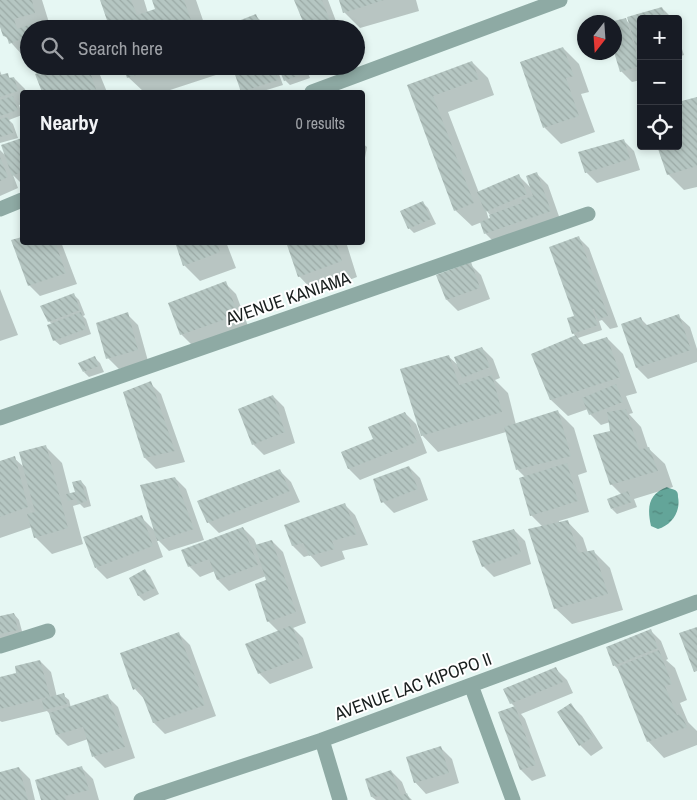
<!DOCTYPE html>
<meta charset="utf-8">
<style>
:root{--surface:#171b24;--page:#242831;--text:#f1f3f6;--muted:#9ea1a6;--line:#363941}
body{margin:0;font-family:"Archivo Narrow",sans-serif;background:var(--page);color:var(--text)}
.controls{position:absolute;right:15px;top:15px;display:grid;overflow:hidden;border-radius:5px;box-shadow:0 2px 8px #0003}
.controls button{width:45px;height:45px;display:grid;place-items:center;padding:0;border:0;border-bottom:1px solid var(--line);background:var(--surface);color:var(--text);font:25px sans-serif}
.compass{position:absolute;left:577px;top:15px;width:45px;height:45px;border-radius:50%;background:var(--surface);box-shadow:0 2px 8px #0003;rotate:197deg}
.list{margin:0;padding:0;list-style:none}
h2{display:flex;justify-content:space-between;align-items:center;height:65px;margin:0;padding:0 20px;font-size:21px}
h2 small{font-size:16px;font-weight:400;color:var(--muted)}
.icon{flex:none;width:28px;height:28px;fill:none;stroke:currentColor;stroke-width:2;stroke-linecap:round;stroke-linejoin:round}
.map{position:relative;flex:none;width:697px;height:800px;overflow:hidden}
.search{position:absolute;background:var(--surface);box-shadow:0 2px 8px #0003;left:20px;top:20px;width:345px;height:55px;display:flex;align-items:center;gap:12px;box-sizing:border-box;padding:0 18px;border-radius:28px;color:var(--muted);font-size:19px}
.panel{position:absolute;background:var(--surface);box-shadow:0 2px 8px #0003;left:20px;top:90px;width:345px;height:155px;border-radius:5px}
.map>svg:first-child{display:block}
.water{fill:url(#water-ripples)}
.shadow{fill:#0003;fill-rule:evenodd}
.building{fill:url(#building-back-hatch)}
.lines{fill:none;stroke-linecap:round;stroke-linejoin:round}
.street{stroke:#8eaaa4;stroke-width:15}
.labels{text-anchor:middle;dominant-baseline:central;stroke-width:4;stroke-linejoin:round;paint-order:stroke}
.street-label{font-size:18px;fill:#181e1d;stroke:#fff}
</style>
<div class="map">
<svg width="697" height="800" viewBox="0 0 697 800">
<defs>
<pattern id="water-ripples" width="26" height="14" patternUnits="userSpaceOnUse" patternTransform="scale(1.25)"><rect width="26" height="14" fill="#63a599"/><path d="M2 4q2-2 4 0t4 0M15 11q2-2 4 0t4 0" fill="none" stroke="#51867c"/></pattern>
<pattern id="building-back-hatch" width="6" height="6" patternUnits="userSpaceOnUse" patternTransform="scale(1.25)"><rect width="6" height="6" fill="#b5c6c2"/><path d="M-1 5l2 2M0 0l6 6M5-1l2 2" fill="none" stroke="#9baaa6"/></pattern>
</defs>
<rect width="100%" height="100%" fill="#e6f7f3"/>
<path class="water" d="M667,487C668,488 673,489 675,490C678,492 678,494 678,497C681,511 672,525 658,529L651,526C647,508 648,494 667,487Z"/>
<path class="shadow" d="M0,0H42L51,29H29V58L26,59L4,35L0,22Z
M101,0H144L148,13L157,10L153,0H196L206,29H111Z
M295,0H328L339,29H307Z
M340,0H416L419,11L360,28L344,12Z
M662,8L673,19H641V80L632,82L621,71L614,51V22L625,19L630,24L628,18Z
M256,16L261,21L264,29H237Z
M678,37L684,55L678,57Z
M563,48L579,64L589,92L581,94L595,132L561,144L545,128L521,62Z
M472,62L488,78L494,95L448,112L479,193L519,176L533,190L537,174L548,185L561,222L496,244L485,233L482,222L472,226L455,210L408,85ZM486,210L490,215L492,219L489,220Z
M47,66H91L100,75L107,92H43L36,75L51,70Z
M124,66H219L222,73L164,92H144L128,77Z
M233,66H276L283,85L260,92H243Z
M283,66H305L310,78L290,85L285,80Z
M0,71L2,76L7,75L11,79L14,78L25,89L26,92H22V104L19,105L22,115L9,120L13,124L18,138L0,143Z
M697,98V187L684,190L668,174Z
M22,139V184L13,175L18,188L0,196V150L7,157L3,146Z
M623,140L634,151L640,170L597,183L586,172Z
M362,143L367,147L362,174Z
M423,203L428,208L436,224L414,233L409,228Z
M578,237L589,248L618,327L610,329L602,320L599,321L602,330L578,338L585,346L607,338L623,354L637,393L626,396L633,413L629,414L641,427L648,448L665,464L673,487L634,499L637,507L617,514L612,509L622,495L611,484V431L610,422L601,425L590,414L588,409L568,416L551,400L532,354L576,337L573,333L576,317Z
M22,238V242H61L77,284L40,296L29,285L13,241Z
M176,242H226L236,268L200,281L184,265Z
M288,242H346L357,277L315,293L299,276Z
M470,264L481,275L490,299L458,311L447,300L438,275Z
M225,283L236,294L248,326L192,345L181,334Z
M0,289L18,335L0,341Z
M74,295L79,300L85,315L83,316L86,319L91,334L60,345L54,340L52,324L49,321Z
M127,314L138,325L148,361L119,369L108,358Z
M678,316L690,327L697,349V362L648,379L637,368L641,319L648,326Z
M482,348L493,359L500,378L495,380L508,393L516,425L558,412L574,428L587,472L578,475L589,512L559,521V523L567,521L583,538L588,553L594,552L610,568L623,610L572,624L555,608L543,527L531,515L525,477L518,470L506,432L438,452L421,434L448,356L460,367Z
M95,358L100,363L104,372L89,377L84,372Z
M150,383L161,394L185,462L156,469L145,458Z
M273,396L284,407L295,443L264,455L253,444Z
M405,413L416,424L427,453L360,480L349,469L343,453L375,440Z
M46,447L62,463L70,494L76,492L81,481L86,487L91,506L84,508L80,504L73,506L83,544L52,554L35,537L32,527L0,538V462L14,458L25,468Z
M409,467L420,478L428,500L394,513L383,502Z
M280,471L291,482L300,502L219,533L208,522Z
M175,478L186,489L204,540L169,551L156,538L163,557L107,579L96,568L141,517L155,531Z
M344,504L355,515L368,545L342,551L345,559L321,567L310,555L304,557L293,546L286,525Z
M243,528L254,539L257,546L272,541L283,552L306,623L293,628L303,638L313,668L270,684L259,673L279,632L268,621V581L266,576L229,591L218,580L215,571L200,577L189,566Z
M514,530L525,541L531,564L494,577L483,566Z
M145,571L150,576L159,594L144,601L139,596L130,578Z
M14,614L19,620L23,635L0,641V618Z
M650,630L661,641L668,659L666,660L675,668L687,700L680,703L688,722L697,731V745L664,758L648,741L619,670L614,665Z
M179,634L190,645L216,716L165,734L154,723L145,700L135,689Z
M40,661L51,672L57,697L63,695L69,700L71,708L107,696L118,707L135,758L105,768L94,757L88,739L68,746L57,735L50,714L47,711L2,722L0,721V678L18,674Z
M556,669L567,680L573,693L521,714L525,719L546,776L532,781L521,770L515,707L511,703Z
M571,705L582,716L603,748L591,756L580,745Z
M441,748L452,759L459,783L426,794L415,782Z
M19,768L30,779L35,800H0V773Z
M82,768L93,779L99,800H42Z
M391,771L402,782L407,795L412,800H376L372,797Z"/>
<path class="building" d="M0,0H32L35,13L14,19L17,29L31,24L33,29H29V36L9,44L7,37L3,36L0,27Z
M100,0H131L137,15L155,9L152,0H184L194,29H110Z
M294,0H322L330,21L312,29H306Z
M339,0H384L343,13Z
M662,7L666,19H641V54L638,55L627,17Z
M256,14L262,29H235L233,23Z
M626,18L640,66L620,72L614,52V21Z
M563,47L574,76L566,78L579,116L543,128L520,62Z
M472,61L479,79L433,96L474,203L454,211L407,85Z
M59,66H88L97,92H42L35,74Z
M123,66H160V67L127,78Z
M232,66H274L278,80L241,92Z
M280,66H303L305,73L284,81L278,67Z
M8,73L9,78L14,77L18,91L0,97V75Z
M13,96L18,110L0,116V100Z
M697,97V166L667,175L657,146H678V102Z
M8,117L13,133L0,137V119Z
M22,138V172L12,176L1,145Z
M624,139L630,159L585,173L578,152Z
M0,157L8,177L0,181Z
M537,172L551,211L484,234L480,222L490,218L489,215L522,203L521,200L533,196L526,176Z
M519,174L527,194L485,212L477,192Z
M423,201L431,219L408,229L400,211Z
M579,236L608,316L598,319L594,309H592L598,325L572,334L567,318L574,316L549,247Z
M22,237V242H55L66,273L28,286L11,240Z
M175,242H217L220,252L183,266Z
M286,242H336L342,261L298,277Z
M471,262L480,288L446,300L436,275Z
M226,281L238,315L180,335L168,303Z
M74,293L80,310L48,322L40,306Z
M81,312L86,329L53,341L47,325Z
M128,312L138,350L106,359L96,323Z
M679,314L691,350L636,368L621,324L641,317L644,326Z
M576,335L582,345L607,337L621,377L550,400L531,354Z
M482,347L490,367L462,378L454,357Z
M449,355L459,385L492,375L502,412L421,436L400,369Z
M95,356L99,366L83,372L78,363Z
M151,381L175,451L144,458L123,392Z
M616,384L623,402L589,415L582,398Z
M273,395L285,432L252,445L238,409Z
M626,409L639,450L649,447L658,471L610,485L593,435L610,431L607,412Z
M558,410L571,456L516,470L504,427Z
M405,412L417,442L348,469L341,452L373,439L368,427Z
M46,445L68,528L34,538L27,514L35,512L19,452Z
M15,456L28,507L0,517V461Z
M567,463L578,501L530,516L519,478Z
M409,466L418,489L381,503L373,479Z
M280,469L290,491L207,523L197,501Z
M175,477L194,529L157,541L140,485Z
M81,480L87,501L78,504L76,499L68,501L66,494L75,492L72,482Z
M628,491L632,502L611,509L607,499Z
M345,503L357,534L332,541L335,549L309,556L303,543L292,546L284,525Z
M142,515L153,546L95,568L83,537Z
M568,520L578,553L594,550L608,594L554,609L528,529Z
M243,527L258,565L217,580L209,559L188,567L181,550Z
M514,529L521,553L482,567L472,541Z
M272,540L296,612L267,622L255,584L266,580L255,545Z
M145,569L155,588L138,596L129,578Z
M14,613L18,630L0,634V616Z
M292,625L303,657L258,674L245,644Z
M697,627V671L694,672L679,633Z
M651,629L658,648L613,666L606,647Z
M179,632L205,705L153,723L139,687L133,690L120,653Z
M659,650L672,684L665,686L677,715L681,714L687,727L647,742L617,667Z
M40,660L50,697L64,693L67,704L44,710L42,700L48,697L0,709V677L16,673L15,666Z
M556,667L563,682L510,704L503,689Z
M108,694L125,747L92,757L83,727L56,735L49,713Z
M571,703L593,737L579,746L557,712Z
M515,706L536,765L520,770L498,712Z
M441,746L449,773L414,783L406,757Z
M82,766L89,790L65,796L66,800H41L35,780Z
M19,767L28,800H0V772Z
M391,770L401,796L407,793L410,800H382L381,796L371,797L365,779Z"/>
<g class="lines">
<path class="street" d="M312,92L560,0
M0,209L22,200
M0,418L588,214
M0,646L48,631
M471,685L513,800
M322,740L340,800
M141,800L322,740L697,602"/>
</g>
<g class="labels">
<g class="street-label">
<text transform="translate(288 298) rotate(-19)">AVENUE KANIAMA</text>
<text transform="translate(413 686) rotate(-20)">AVENUE LAC KIPOPO II</text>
</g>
</g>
</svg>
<div class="controls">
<button>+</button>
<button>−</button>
<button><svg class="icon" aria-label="locate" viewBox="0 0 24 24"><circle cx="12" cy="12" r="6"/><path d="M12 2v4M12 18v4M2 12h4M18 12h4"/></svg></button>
</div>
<svg class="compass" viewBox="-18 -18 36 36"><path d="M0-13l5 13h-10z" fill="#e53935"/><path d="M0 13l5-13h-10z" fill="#9ea1a6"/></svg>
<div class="search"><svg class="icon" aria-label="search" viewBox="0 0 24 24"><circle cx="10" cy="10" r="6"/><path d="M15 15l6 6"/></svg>Search here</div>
<section class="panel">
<h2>Nearby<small>0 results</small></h2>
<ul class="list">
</ul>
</section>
</div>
